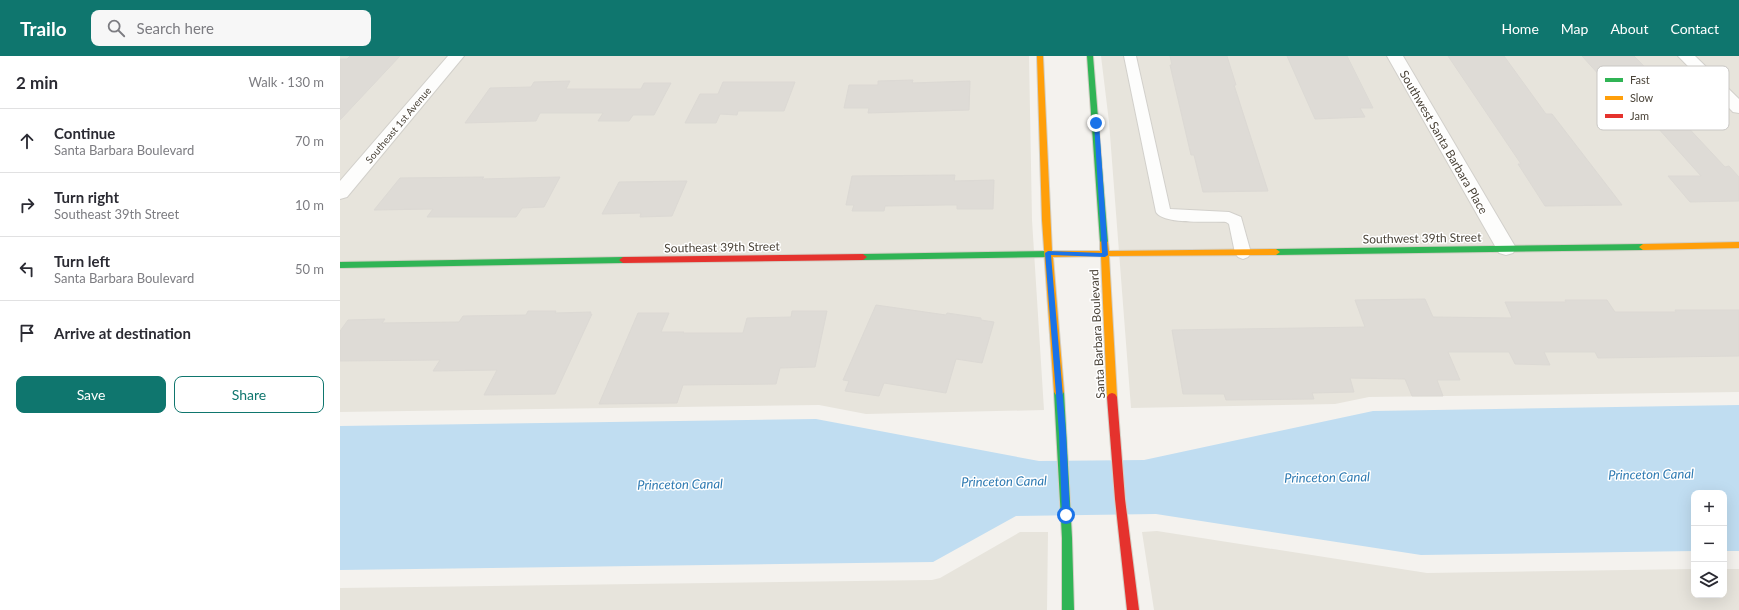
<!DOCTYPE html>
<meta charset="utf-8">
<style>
:root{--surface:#fff;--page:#f7f7f7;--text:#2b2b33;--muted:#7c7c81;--line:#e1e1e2;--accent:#0f766e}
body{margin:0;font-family:Lato,sans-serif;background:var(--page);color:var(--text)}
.controls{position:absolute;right:12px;bottom:12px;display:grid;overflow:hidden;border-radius:8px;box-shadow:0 4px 16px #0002}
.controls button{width:36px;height:36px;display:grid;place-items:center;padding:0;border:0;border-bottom:1px solid var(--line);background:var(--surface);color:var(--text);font:20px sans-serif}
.stop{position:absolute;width:12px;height:12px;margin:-9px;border:3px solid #1a73e8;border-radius:50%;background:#fff}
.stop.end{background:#1a73e8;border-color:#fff;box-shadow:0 1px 4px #0008}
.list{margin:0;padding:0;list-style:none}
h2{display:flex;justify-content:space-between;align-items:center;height:52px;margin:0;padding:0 16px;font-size:17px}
h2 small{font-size:13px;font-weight:400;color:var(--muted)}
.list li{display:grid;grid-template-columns:26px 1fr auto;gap:12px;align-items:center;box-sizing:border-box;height:64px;padding:0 16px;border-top:1px solid var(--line)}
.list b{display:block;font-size:15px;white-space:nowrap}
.list p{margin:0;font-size:13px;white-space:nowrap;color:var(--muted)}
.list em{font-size:13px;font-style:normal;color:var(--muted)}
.actions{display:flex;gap:8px;padding:12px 16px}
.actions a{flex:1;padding:9px 0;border:1px solid var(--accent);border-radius:8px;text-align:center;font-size:14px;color:var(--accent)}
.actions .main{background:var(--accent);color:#fff}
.icon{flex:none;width:22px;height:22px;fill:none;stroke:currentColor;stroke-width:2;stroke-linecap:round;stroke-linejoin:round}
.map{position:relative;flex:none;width:1399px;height:554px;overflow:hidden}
header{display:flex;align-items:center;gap:24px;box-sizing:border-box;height:56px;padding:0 20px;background:var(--accent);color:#fff}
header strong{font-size:19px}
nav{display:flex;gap:22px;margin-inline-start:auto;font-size:14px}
.search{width:280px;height:36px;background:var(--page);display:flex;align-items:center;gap:10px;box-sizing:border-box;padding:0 14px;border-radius:8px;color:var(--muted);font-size:15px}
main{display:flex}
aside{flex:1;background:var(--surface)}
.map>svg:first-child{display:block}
.residential{fill:#e7e4dc}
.water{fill:#c0ddf1}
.building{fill:#dedbd6;stroke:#dcd9d4}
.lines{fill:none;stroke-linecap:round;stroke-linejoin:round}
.lane-casing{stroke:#d2d0cb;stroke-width:2}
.street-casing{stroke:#d2d0cb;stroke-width:2}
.fast-casing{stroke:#d3cfc5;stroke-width:2}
.slow-casing{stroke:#d3cfc5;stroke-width:2}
.jam-casing{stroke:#d3cfc5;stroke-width:2}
.lane{fill:#fdfdfc;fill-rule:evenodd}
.street{fill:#fdfdfc;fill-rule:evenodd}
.fast{fill:#30b455;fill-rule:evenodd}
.slow{fill:#ff9f0a;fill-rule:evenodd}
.jam{fill:#e5322d;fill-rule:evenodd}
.route{fill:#1a73e8}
.labels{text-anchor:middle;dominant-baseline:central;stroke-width:3;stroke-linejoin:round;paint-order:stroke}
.far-street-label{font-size:10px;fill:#4b4439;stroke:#fff}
.street-label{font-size:12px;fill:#4b4439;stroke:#fff}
.water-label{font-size:13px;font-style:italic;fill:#2e7ab2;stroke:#fff}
.key{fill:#fff;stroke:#c9c7c4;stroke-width:1}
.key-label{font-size:11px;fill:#4b4439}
</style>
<header>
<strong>Trailo</strong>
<div class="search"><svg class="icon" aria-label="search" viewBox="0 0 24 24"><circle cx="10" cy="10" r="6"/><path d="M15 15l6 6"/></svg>Search here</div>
<nav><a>Home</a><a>Map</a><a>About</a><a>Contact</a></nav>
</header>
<main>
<aside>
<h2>2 min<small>Walk · 130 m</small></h2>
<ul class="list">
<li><svg class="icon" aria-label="ahead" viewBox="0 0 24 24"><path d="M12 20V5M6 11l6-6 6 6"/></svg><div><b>Continue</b><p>Santa Barbara Boulevard</p></div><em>70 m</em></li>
<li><svg class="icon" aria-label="right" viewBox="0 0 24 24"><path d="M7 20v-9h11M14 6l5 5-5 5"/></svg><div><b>Turn right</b><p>Southeast 39th Street</p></div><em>10 m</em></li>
<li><svg class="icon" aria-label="left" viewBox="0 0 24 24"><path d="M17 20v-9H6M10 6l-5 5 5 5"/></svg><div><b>Turn left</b><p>Santa Barbara Boulevard</p></div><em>50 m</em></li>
<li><svg class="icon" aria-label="arrive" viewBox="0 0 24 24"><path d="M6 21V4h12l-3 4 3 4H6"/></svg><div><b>Arrive at destination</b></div></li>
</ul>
<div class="actions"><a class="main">Save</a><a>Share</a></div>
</aside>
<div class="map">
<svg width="1399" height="554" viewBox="0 0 1399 554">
<rect width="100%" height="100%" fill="#f4f2ee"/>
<path class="residential" d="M0,0H689L692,164L704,354L526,358L479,349L0,356Z
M761,0H1399V336L1029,341L995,348L791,352L769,66Z
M817,475L1087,517L1354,513V539H1384V513H1399V554H814L802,476Z
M680,476H708L707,554H0V532L592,524L600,522Z"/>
<path class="water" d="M1399,349V495H1384V437H1354V495L1081,499L816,458L676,460L593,506L0,514V370L476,363L699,405L804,404L1033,355Z"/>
<path class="building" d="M10,0H60L0,64V3H7Z
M830,0H887L896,29H894L928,135L863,136L854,99H851L830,9H832Z
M947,0H1007L1033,52H1020L1025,61L975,63Z
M1108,0H1164L1206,58H1212L1282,149L1205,150L1178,108H1181Z
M1242,0H1294L1358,65H1342L1385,111L1389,110L1399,121V145L1350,146L1328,120H1361L1317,71L1307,72Z
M573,24L572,27L630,25L629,54L528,57L529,52H504L509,29H538V25Z
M230,25L226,33H301L304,27H331L314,59H293L289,65H258L263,57H200L196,65L125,67L150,32L191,31L194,26Z
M383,26H455L444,55H398L397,59L380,58L376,67H345L360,38H378Z
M615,119L614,125L654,124L653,153H617V149H605L545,150L544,155H512L514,149H506L512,120Z
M144,121L142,123L220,121L204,151L182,152L176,161H87L93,153L34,154L60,122Z
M347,125L332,160L300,161L301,157L262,158L279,126Z
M1085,243L1093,261L1172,262L1165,246H1226L1225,244H1267L1275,256H1336L1335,254H1399V300L1258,302L1255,296H1204L1210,309L1175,308L1169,296H1108L1120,324H1097L1103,340H1072L1065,323L1010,322L1014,336L972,337L974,343L886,344L884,338H843L832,274L1025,271L1015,244Z
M536,249L606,259L607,257L641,262V264L654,266L642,307L616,303L606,337L544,327L539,340L505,335L509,325L503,324Z
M188,255H216L215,257L251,256L250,258H252L215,338L144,339L157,314L93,315L100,304L0,305V275L8,264L45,263L42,267L119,266L123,260L186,259Z
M452,255H487L475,311L440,312L436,328L343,329L337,347L259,348L298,257H329L321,276H344L343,277H403L407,262L451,261Z"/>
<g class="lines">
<defs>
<path id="lane" d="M784,0H796L830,153L889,156L901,161L911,197L908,201L903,203L898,201L895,197L889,168L886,166C871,165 823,169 816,156Z"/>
<path id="street" d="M108,0H124L7,141L0,143V125Z
M1047,0H1063L1176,192L1173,197L1166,199L1159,197Z
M1338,0H1355L1399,43V57L1393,56Z"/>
<path id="fast" d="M747,0H753L768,186L764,189L760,186Z
M1303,188L1307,191L1303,194L936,199L932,196L936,193Z
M710,195L714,198L710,201L523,204L519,201L523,198Z
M283,201L287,204L283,207L0,212V206Z
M719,332L722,333L724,336L732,482L734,554H722V482L714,336L716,333Z"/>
<path id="slow" d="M697,0H703L712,195H760V186L764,183L768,186L769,195L936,193L940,196L936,199L769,200L777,341L775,344L772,345L769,344L767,341L761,200L713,201L724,336L722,339L719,340L716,339L714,336L702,164Z
M1399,186V192L1303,194L1299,191L1303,188Z"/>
<path id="jam" d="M523,198L527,201L523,204L283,207L279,204L283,201Z
M772,337L775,338L777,341L785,443L799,554H787L775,443L767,341L769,338Z"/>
</defs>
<use href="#lane" class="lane-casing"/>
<use href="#street" class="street-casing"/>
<use href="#fast" class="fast-casing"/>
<use href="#slow" class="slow-casing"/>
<use href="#jam" class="jam-casing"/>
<use href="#lane" class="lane"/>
<use href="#street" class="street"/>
<use href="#fast" class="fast"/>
<use href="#slow" class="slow"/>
<use href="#jam" class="jam"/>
</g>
<path class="route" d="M756,65L759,67L768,199L765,201L711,199L726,377L730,459L726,463L722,459L719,377L705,197L708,195L762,197L754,67Z"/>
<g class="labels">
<g class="far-street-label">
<text transform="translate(58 69) rotate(-50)">Southeast 1st Avenue</text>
</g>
<g class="street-label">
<text transform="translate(1104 86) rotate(60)">Southwest Santa Barbara Place</text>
<text transform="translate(1082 182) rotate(-1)">Southwest 39th Street</text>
<text transform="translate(382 191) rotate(-1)">Southeast 39th Street</text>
<text transform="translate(757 278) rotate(-93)">Santa Barbara Boulevard</text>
</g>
<g class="water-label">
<text transform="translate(1311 418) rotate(-1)">Princeton Canal</text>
<text transform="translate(987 421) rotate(-1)">Princeton Canal</text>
<text transform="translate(664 425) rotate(-1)">Princeton Canal</text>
<text transform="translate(340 428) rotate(-1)">Princeton Canal</text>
</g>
</g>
<rect x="1257" y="10" width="132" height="64" rx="6" class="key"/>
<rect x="1265" y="22" width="18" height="4" fill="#30b455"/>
<rect x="1265" y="40" width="18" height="4" fill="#ff9f0a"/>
<rect x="1265" y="58" width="18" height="4" fill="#e5322d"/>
<g class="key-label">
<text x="1290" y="28">Fast</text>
<text x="1290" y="46">Slow</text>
<text x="1290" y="64">Jam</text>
</g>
</svg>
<div class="controls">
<button>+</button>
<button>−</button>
<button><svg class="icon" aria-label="layers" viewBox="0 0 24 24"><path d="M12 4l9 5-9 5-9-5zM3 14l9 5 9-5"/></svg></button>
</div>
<div class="stop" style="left:726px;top:459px"></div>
<div class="stop end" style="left:756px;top:67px"></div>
</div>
</main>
